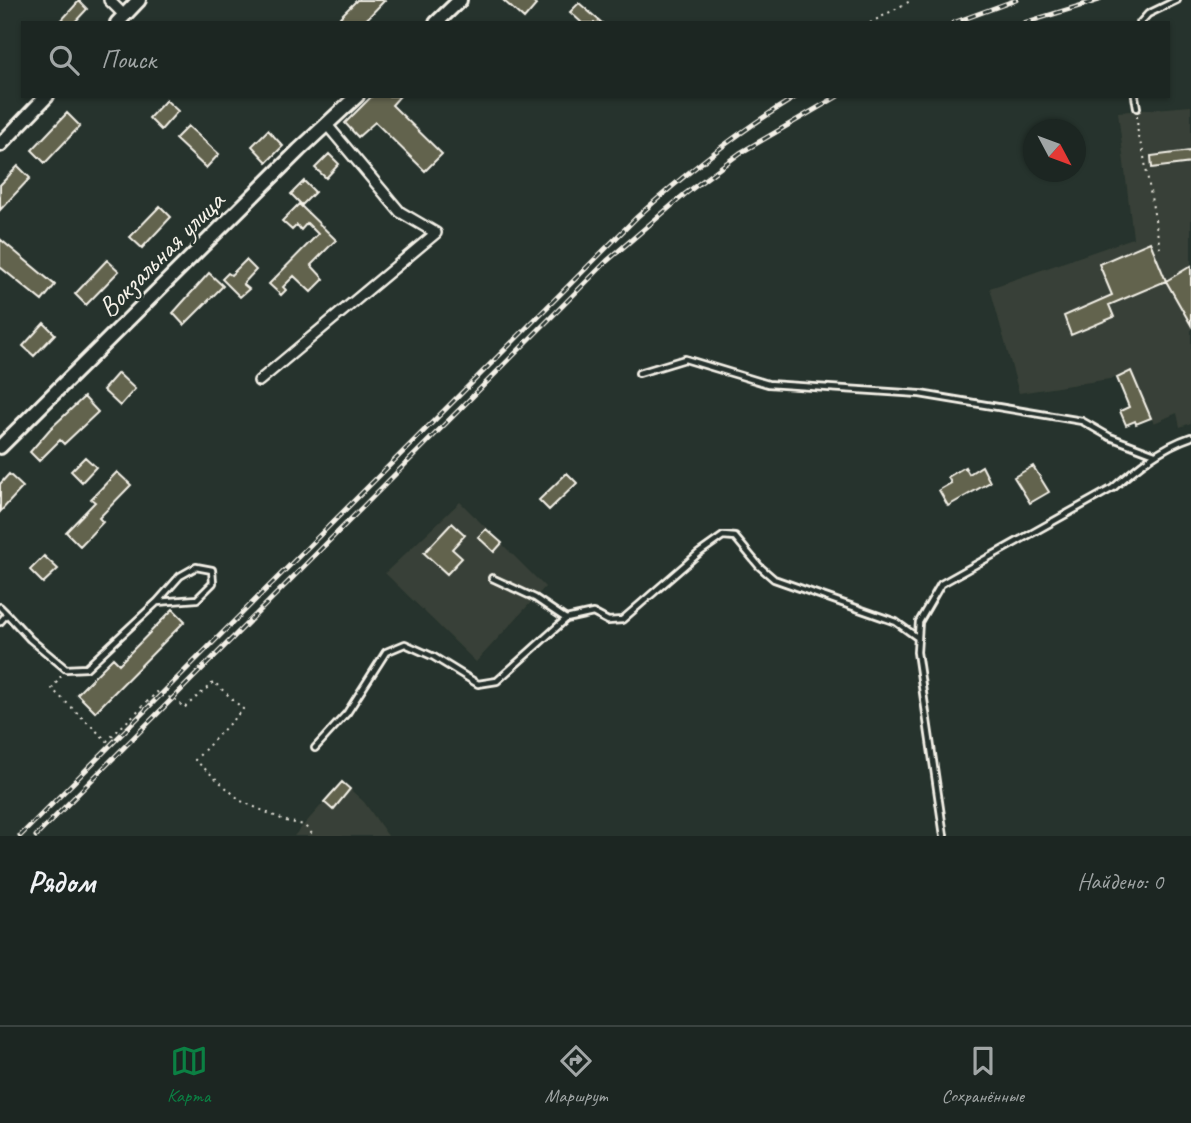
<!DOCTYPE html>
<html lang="ru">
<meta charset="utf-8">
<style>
:root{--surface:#1c2622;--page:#252e2a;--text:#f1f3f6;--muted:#a0a5a5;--line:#3a4340;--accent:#0b8043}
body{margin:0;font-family:Caveat,sans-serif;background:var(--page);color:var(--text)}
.compass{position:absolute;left:1023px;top:119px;width:63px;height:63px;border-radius:50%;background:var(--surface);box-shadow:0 2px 5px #0004;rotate:131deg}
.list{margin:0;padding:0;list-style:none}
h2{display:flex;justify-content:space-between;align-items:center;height:91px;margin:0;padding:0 28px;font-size:30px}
h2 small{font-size:23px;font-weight:400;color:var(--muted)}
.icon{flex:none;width:38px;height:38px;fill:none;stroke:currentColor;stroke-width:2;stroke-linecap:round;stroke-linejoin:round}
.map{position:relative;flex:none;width:1191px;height:836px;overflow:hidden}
.search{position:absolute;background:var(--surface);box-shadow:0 2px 5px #0004;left:21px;right:21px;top:21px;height:77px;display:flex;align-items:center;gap:18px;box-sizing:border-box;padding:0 24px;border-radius:0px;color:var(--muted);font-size:26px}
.sheet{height:189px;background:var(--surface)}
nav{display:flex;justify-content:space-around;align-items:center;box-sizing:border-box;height:98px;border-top:2px solid var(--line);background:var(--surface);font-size:19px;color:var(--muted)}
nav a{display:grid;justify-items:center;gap:4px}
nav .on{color:var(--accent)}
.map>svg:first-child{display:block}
.built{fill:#384137}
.building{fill:#62634e;stroke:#f4f1e8;stroke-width:2}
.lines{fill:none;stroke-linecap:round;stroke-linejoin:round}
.lane-casing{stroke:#f4f1e8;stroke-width:10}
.street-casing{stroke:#f4f1e8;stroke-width:14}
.secondary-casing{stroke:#f4f1e8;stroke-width:18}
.path{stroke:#f4f1e8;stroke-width:2;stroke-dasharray:2 5;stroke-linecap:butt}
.lane{stroke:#26332d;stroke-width:4.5}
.street{stroke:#26332d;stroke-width:9}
.secondary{stroke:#26332d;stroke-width:12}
.rail-casing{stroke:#f4f1e8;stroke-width:5}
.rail{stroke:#26332d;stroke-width:2.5;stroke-dasharray:8;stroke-linecap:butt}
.labels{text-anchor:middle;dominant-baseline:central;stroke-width:5;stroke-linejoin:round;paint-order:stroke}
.street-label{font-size:28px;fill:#f4f1e8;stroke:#26332d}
</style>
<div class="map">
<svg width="1191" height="836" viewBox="0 0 1191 836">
<rect width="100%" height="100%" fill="#26332d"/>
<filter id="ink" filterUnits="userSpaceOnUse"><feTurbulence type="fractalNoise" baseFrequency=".0143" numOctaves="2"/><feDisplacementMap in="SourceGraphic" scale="14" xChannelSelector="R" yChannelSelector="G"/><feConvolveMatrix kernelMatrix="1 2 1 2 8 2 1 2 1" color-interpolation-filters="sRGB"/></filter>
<g filter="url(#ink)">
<path class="built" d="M1191,106V423L1180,427L1177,413L1154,423L1151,418L1136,424L1134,421L1126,425L1120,411L1129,406L1116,378L1019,393L990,288L1133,238L1118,112Z
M460,502L545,587L476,662L385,573Z
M342,782L364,802L388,836H294Z"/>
<path class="building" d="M357,0H385L363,23H347L340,17Z
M503,0H531L536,5L524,19Z
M79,1L87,9L74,23H59Z
M579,3L602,23H582L570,12Z
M372,96H400L392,105L442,154L425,171L375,122L358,137L345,123Z
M166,100L178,111L161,130L149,118Z
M67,113L80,126L45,163L32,150Z
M188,126L219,154L206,168L175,139Z
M268,130L283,146L267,162L252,146Z
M1191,151V163L1152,168L1151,156Z
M329,154L339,164L326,178L315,168Z
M18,166L30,178L0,210V185Z
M304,181L315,192L302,205L291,194Z
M299,204L336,240L311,265L324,279L311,292L294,276L283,287L286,290L281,295L269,284L318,234L307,223L301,230L297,225L292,230L282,221Z
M160,206L171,217L142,248L130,237Z
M0,239L55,285L42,301L0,267Z
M1150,242L1166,281L1109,305L1114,317L1071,335L1064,316L1112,295L1099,264Z
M107,260L119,271L86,305L75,294Z
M246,260L256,270L243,284L249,289L240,297L222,279L228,273L231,275Z
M1191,266V325L1166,281Z
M209,273L223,286L184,325L173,313Z
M44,323L55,334L34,356L23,346Z
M1131,371L1151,418L1136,424L1135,421L1126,425L1120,411L1129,407L1117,378Z
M118,373L135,389L120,406L103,390Z
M84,397L98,412L64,444L60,440L39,461L30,452L50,429Z
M85,457L96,467L82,482L71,471Z
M982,466L990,482L948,506L939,490L951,483L948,477L965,467L969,474Z
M1033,466L1049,492L1030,503L1014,477Z
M117,472L131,485L99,518L103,522L80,546L66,532L95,502L91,499Z
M567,473L577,483L549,510L539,500Z
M9,474L23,487L0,512V484Z
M452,523L465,535L452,549L462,558L447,574L424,553Z
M486,529L502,543L494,552L478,537Z
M44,556L58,569L43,583L30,570Z
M173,609L185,621L95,712L77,694L113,658L119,664Z
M342,782L350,789L333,810L324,802Z"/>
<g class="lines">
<defs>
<path id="lane" d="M1140,23L1148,14L1177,0
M1135,96L1137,108
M639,373L685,359L768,384L920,394L1082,421L1110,437L1155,454
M492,578L535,598L566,619
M0,607L7,614L0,622
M7,614L30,639L66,669L86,668L157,602L180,576L196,567L212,570L213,583L197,599L157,602
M315,748L347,713L386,652L405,644L434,657L478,684L497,681L566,619L593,613L608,621L622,620L699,553L723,536L735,537L759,566L774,579L896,622L918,638
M944,836L917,652L919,622L941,584L1113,488C1137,467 1161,447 1191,437"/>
<path id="street" d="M109,0L124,15
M259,381L436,233L400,212L327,125"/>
<path id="secondary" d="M117,23L139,0
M436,23L460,0
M0,145L47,96
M0,447L299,150L357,96"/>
</defs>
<use href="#lane" class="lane-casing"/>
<use href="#street" class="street-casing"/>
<use href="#secondary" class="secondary-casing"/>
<path class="path" d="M870,23L912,0
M1137,116L1138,137L1143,151L1160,248
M61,676L52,689L107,741L157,692L160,696L174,698L184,708L214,682L243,709L195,760L241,801L286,821L304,825L314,836"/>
<use href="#lane" class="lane"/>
<use href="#street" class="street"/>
<use href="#secondary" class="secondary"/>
<defs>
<path id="rail" d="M953,23L1016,0
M1024,23L1099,0
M20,836L637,217C687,172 739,131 797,96
M36,836L607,261L685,194L740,153L838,96"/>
</defs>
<use href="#rail" class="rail-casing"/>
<use href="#rail" class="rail"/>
</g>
</g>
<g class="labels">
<g class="street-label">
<text transform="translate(161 254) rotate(-45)">Вокзальная улица</text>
</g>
</g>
</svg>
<svg class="compass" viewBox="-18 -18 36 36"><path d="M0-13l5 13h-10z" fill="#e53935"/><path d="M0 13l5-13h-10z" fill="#a0a5a5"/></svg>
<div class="search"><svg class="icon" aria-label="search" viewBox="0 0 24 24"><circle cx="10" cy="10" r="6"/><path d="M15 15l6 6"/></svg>Поиск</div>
</div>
<section class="sheet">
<h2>Рядом<small>Найдено: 0</small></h2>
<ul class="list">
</ul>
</section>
<nav>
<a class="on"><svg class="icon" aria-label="map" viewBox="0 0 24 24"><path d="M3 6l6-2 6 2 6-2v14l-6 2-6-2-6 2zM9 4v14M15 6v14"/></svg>Карта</a>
<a><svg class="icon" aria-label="directions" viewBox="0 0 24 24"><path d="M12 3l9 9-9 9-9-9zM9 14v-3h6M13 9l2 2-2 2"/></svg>Маршрут</a>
<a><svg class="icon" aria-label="saved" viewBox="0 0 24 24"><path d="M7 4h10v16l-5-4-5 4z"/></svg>Сохранённые</a>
</nav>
